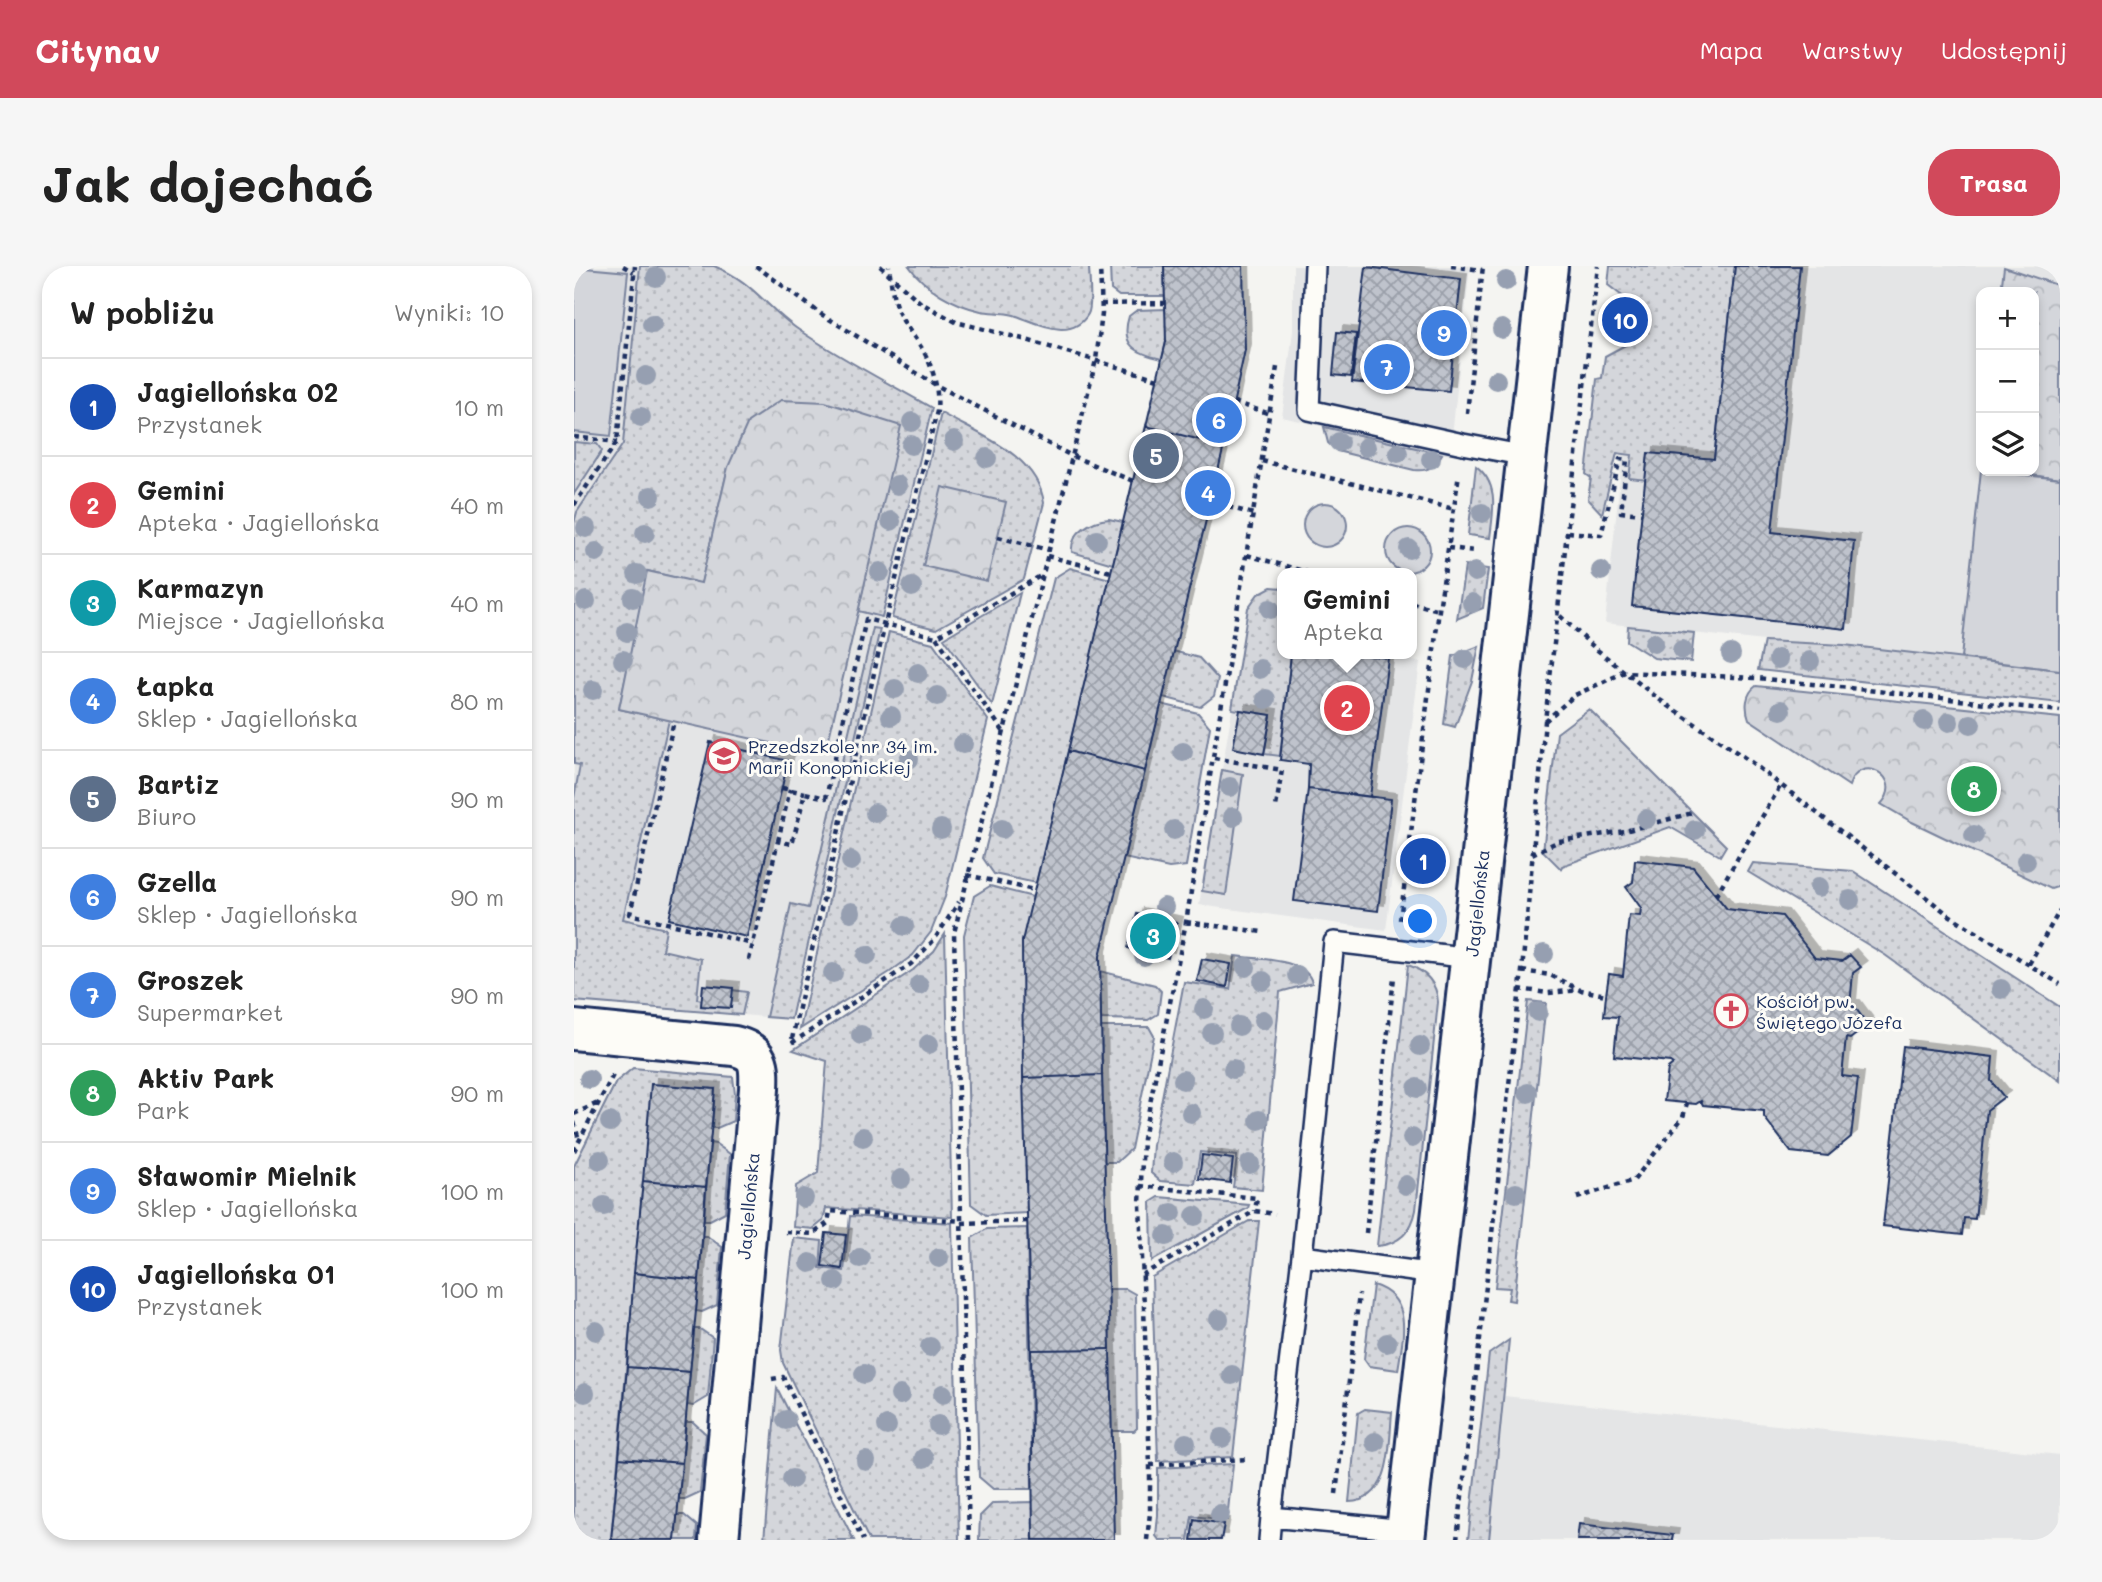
<!DOCTYPE html>
<html lang="pl">
<meta charset="utf-8">
<style>
:root{--surface:#fff;--page:#f6f6f6;--text:#222;--muted:#767676;--line:#e0e0e0;--accent:#d1495b}
body{margin:0;font-family:Mali,sans-serif;background:var(--page);color:var(--text)}
.controls{position:absolute;right:21px;top:21px;display:grid;overflow:hidden;border-radius:14px;box-shadow:0 4px 10px #0003}
.controls button{width:63px;height:63px;display:grid;place-items:center;padding:0;border:0;border-bottom:2px solid var(--line);background:var(--surface);color:var(--text);font:35px sans-serif}
.you{position:absolute;left:847px;top:656px;width:24px;height:24px;margin:-18px;border:5px solid #fff;border-radius:50%;background:#1a73e8;box-shadow:0 0 0 10px #1a73e833}
.badge{display:grid;place-items:center;width:46px;height:46px;border-radius:50%;background:var(--accent);color:#fff;font-size:23px;font-weight:700}
.pin{position:absolute;translate:-50% -50%;border:4px solid #fff;box-shadow:0 2px 7px #0006}
.popup{position:absolute;left:703px;top:302px;width:140px;height:91px;box-sizing:border-box;display:grid;place-content:center;border-radius:14px;background:var(--surface);filter:drop-shadow(0 2px 5px #0005);font-size:23px;white-space:nowrap;color:var(--muted)}
.popup b{font-size:26px;color:var(--text)}
.popup::after{content:'';position:absolute;left:50%;top:100%;margin-left:-14px;border:14px solid transparent;border-top-color:var(--surface)}
.list{margin:0;padding:0;list-style:none}
h2{display:flex;justify-content:space-between;align-items:center;height:91px;margin:0;padding:0 28px;font-size:30px}
h2 small{font-size:23px;font-weight:400;color:var(--muted)}
.list li{display:grid;grid-template-columns:46px 1fr auto;gap:21px;align-items:center;box-sizing:border-box;height:98px;padding:0 28px;border-top:2px solid var(--line)}
.list b{display:block;font-size:26px;white-space:nowrap}
.list p{margin:0;font-size:23px;white-space:nowrap;color:var(--muted)}
.list em{font-size:23px;font-style:normal;color:var(--muted)}
.icon{flex:none;width:38px;height:38px;fill:none;stroke:currentColor;stroke-width:2;stroke-linecap:round;stroke-linejoin:round}
.map{position:relative;flex:none;width:1486px;height:1274px;overflow:hidden;border-radius:28px}
header{display:flex;align-items:center;gap:42px;box-sizing:border-box;height:98px;padding:0 35px;background:var(--accent);color:#fff}
header strong{font-size:33px}
nav{display:flex;gap:38px;margin-inline-start:auto;font-size:24px}
.intro{display:flex;align-items:center;justify-content:space-between;box-sizing:border-box;height:168px;padding:0 42px}
h1{margin:0;font-size:49px}
.button{padding:18px 32px;border-radius:28px;background:var(--accent);color:#fff;font-size:24px;font-weight:700}
main{display:flex;gap:42px;padding:0 42px}
aside{flex:1;background:var(--surface);border-radius:28px;box-shadow:0 4px 10px #0003}
.map>svg:first-child{display:block}
.built{fill:#e4e5e6}
.grass{fill:url(#grass-dots);stroke:#78829c;stroke-width:2}
.park{fill:url(#park-crowns);stroke:#78829c;stroke-width:2}
.garden{fill:#d4d6db;stroke:#78829c;stroke-width:2}
.building{fill:url(#building-cross-hatch);stroke:#1b2f5e;stroke-width:2;filter:url(#shadow)}
.lines{fill:none;stroke-linecap:round;stroke-linejoin:round}
.lane-casing{stroke:#1b2f5e;stroke-width:24}
.street-casing{stroke:#1b2f5e;stroke-width:44}
.secondary-casing{stroke:#1b2f5e;stroke-width:44}
.path{stroke:#1b2f5e;stroke-width:4.5;stroke-dasharray:5 5;stroke-linecap:butt}
.lane{stroke:#fdfcf7;stroke-width:19}
.street{stroke:#fdfcf7;stroke-width:38}
.secondary{stroke:#fdfcf7;stroke-width:38}
.tree{fill:#969fb1}
.labels{text-anchor:middle;dominant-baseline:central;stroke-width:6;stroke-linejoin:round;paint-order:stroke}
.poi-label{font-size:18px;fill:#1b2f5e;stroke:#fdfcf7;text-anchor:start}
.street-label{font-size:18px;fill:#1b2f5e;stroke:#fdfcf7}
</style>
<header>
<strong>Citynav</strong>
<nav><a>Mapa</a><a>Warstwy</a><a>Udostępnij</a></nav>
</header>
<div class="intro"><h1>Jak dojechać</h1><a class="button">Trasa</a></div>
<main>
<aside>
<h2>W pobliżu<small>Wyniki: 10</small></h2>
<ul class="list">
<li><span class="badge" style="background:#1a4fb4">1</span><div><b>Jagiellońska 02</b><p>Przystanek</p></div><em>10 m</em></li>
<li><span class="badge" style="background:#e0444e">2</span><div><b>Gemini</b><p>Apteka · Jagiellońska</p></div><em>40 m</em></li>
<li><span class="badge" style="background:#0f9aa8">3</span><div><b>Karmazyn</b><p>Miejsce · Jagiellońska</p></div><em>40 m</em></li>
<li><span class="badge" style="background:#3f7fe0">4</span><div><b>Łapka</b><p>Sklep · Jagiellońska</p></div><em>80 m</em></li>
<li><span class="badge" style="background:#5c6f8a">5</span><div><b>Bartiz</b><p>Biuro</p></div><em>90 m</em></li>
<li><span class="badge" style="background:#3f7fe0">6</span><div><b>Gzella</b><p>Sklep · Jagiellońska</p></div><em>90 m</em></li>
<li><span class="badge" style="background:#3f7fe0">7</span><div><b>Groszek</b><p>Supermarket</p></div><em>90 m</em></li>
<li><span class="badge" style="background:#2e9e5b">8</span><div><b>Aktiv Park</b><p>Park</p></div><em>90 m</em></li>
<li><span class="badge" style="background:#3f7fe0">9</span><div><b>Sławomir Mielnik</b><p>Sklep · Jagiellońska</p></div><em>100 m</em></li>
<li><span class="badge" style="background:#1a4fb4">10</span><div><b>Jagiellońska 01</b><p>Przystanek</p></div><em>100 m</em></li>
</ul>
</aside>
<div class="map">
<svg width="1486" height="1274" viewBox="0 0 1486 1274">
<defs>
<pattern id="grass-dots" width="8" height="8" patternUnits="userSpaceOnUse" patternTransform="scale(1.75)"><rect width="8" height="8" fill="#d4d6db"/><path d="M2 2h.1M6 6h.1" fill="none" stroke="#b5b8be" stroke-width="1.8" stroke-linecap="round"/></pattern>
<pattern id="park-crowns" width="20" height="18" patternUnits="userSpaceOnUse" patternTransform="scale(1.75)"><rect width="20" height="18" fill="#d4d6db"/><path d="M2 6a3 3 0 1 1 6 0M12 15a3 3 0 1 1 6 0" fill="none" stroke="#b5b8be"/></pattern>
<pattern id="building-cross-hatch" width="8" height="8" patternUnits="userSpaceOnUse" patternTransform="scale(1.75)"><rect width="8" height="8" fill="#bfc3cc"/><path d="M0 0l8 8M0 8l8-8" fill="none" stroke="#9a9fa9"/></pattern>
<filter id="shadow"><feDropShadow dx="6" dy="-6" stdDeviation="0" flood-color="#0004"/></filter>
</defs>
<rect width="100%" height="100%" fill="#f4f4f1"/>
<filter id="ink" filterUnits="userSpaceOnUse"><feTurbulence type="fractalNoise" baseFrequency=".0143" numOctaves="2"/><feDisplacementMap in="SourceGraphic" scale="14" xChannelSelector="R" yChannelSelector="G"/><feConvolveMatrix kernelMatrix="1 2 1 2 8 2 1 2 1" color-interpolation-filters="sRGB"/></filter>
<g filter="url(#ink)">
<path class="built" d="M0,0H91L308,351L217,753L0,735Z
M719,0H896L876,189L708,151L719,65Z
M1068,0H1486V20L1431,1L1427,26H1407V204L1387,392L1270,379L1190,375L1031,357Z
M670,373L708,388H784L846,396L812,664L625,639Z
M930,1130L1486,1189V1274H915Z"/>
<path class="grass" d="M66,0H140C178,15 191,40 222,62C265,92 313,116 358,142L308,351L284,345L326,160L154,201L127,318L74,305L45,443L95,454L49,653L92,663L88,684L127,693L123,733L128,734L127,740L156,742L158,724L173,726L168,749L0,735V532L6,499L0,498V257L3,246L49,178Z
M335,0H515C515,11 519,40 514,48C497,77 461,56 440,49C429,46 418,47 407,45C380,39 351,23 335,0Z
M536,0H590L591,30H545L537,24Z
M1036,0H1161L1140,193L1074,187L1072,214L1055,212L1058,189L1043,187L1028,248L1014,233L1017,212L1012,208L1023,113L1028,112L1031,90L1055,77L1061,40L1034,19Z
M592,43V76L588,93C561,87 546,79 555,50L563,44Z
M367,147C405,169 463,188 470,237L450,313L362,363L318,352Z
M750,161L868,188C861,200 855,206 840,204L763,185L754,177Z
M0,176L23,178L28,185L0,228Z
M902,200C926,218 919,246 916,272L894,269Z
M535,253L549,256L539,298L498,286C496,266 518,254 535,253Z
M891,300L914,303L909,342L883,353Z
M496,302L536,313L462,617L420,608L409,592L480,312Z
M697,321L708,322V388H717L706,490L690,488L697,449L658,443L674,342L684,328Z
M446,327L418,439L370,372Z
M1054,360L1120,367L1117,396L1080,392L1053,375Z
M299,362L306,363L217,753L192,751L217,638L234,642Z
M315,366L359,377L414,454L371,631L357,666L339,689L316,706L226,763Z
M1190,375L1270,379L1486,404V437L1184,404Z
M905,380L898,415L881,461L870,458L879,390Z
M599,385L625,392L644,413L640,430L626,441L589,431Z
M587,438L624,447L636,461L612,600L595,602L550,592Z
M1015,443L1152,580L1146,590L1096,561L988,600L987,603L969,585L983,467Z
M648,504L669,508L652,629L628,625Z
M1179,597L1279,605L1486,741V815L1311,689L1174,606Z
M416,620L459,631L453,947L412,949L397,938L390,669L400,630Z
M371,668L378,951L252,942L249,955L239,963L219,961L222,920L244,907L253,795L219,784L339,704L360,685Z
M661,690C682,693 733,692 738,717L706,726L688,924L659,921L663,890L626,886L621,918L586,915L577,907L579,879L610,716L656,723Z
M834,699C852,705 863,718 864,736L842,944C838,965 825,978 803,980Z
M526,705L581,719L587,725L584,748L574,754L527,753Z
M954,735L972,737L940,1035L934,1034L936,1022L921,1021Z
M527,761H575L580,770L557,883L543,896H530Z
M59,802L159,811L161,828L159,855L143,862H138L141,824L69,915L37,1274H0V900L42,816Z
M136,877L142,878L156,888L151,946L136,954H130Z
M585,931L675,939L674,942L578,995L577,936Z
M276,950L378,957L385,1274H295L209,1097L207,1084L220,972L248,975L246,1002L270,1005Z
M675,955H685L659,1191L584,1195L578,1011Z
M453,962L458,1223H419L405,1211L398,972L413,963Z
M129,970H133L148,981L143,1039L128,1046L122,1045Z
M799,1019C840,1032 829,1071 824,1104L795,1100L790,1093Z
M534,1023H552L561,1028L563,1162L560,1165H537Z
M120,1063H126L139,1072L134,1131L119,1140L113,1139Z
M935,1074L915,1274H894L915,1088Z
M203,1122L280,1274H190Z
M791,1143L818,1146C815,1176 819,1235 775,1236L784,1147Z
M112,1156H119L132,1168L126,1226L111,1233H105Z
M659,1198L653,1254L618,1250L614,1274H585L582,1270L584,1249V1202Z
M459,1236V1274H405L406,1250L419,1237Z
M103,1249H110L123,1260L122,1274H101Z"/>
<path class="park" d="M1430,1L1486,20V213L1427,205H1460V26H1427Z
M207,134L251,136L327,160L255,472L233,485L45,443L73,305L127,317L154,201L174,156Z
M368,221L432,236L413,315L349,300Z
M1182,420L1486,452V620L1477,623L1338,556L1307,538C1332,512 1286,485 1275,520L1175,453C1171,442 1171,428 1182,420Z"/>
<path class="garden" d="M0,1L54,6L37,170L0,166Z
M1407,204L1486,213V404L1387,392Z
M729 259a22 22 0 1 1 44 0a22 22 0 1 1-44 0Z
M812 284a22 22 0 1 1 44 0a22 22 0 1 1-44 0Z"/>
<path class="building" d="M590,0H669L671,84L650,180L572,160L592,76Z
M1161,0H1226L1198,266L1280,275L1272,363L1058,340L1074,187L1140,193Z
M792,1L887,13L875,125L778,116Z
M763,66L782,68L777,111L759,109Z
M572,160L650,180L571,505L494,485Z
M717,388H784L814,392L796,531L734,523L735,498L706,494Z
M666,444L697,449L690,488L659,482Z
M136,476L214,495L173,671L95,653Z
M494,485L571,505L526,690L528,809L449,812L448,675Z
M734,523L817,533L804,645L720,635Z
M1061,594L1119,601L1153,643L1208,650L1241,692L1268,695L1276,689L1287,701L1279,707L1276,740H1280L1294,759L1276,773L1272,772L1268,810L1284,812L1277,871L1254,890L1217,886L1190,851V845L1129,839L1127,835L1122,838L1090,835L1094,802L1099,798L1096,796L1040,790L1044,751L1030,750L1032,729L1035,708L1049,710L1055,649L1066,650L1067,642L1052,621L1059,616Z
M563,648L603,657L594,692L554,682Z
M628,693L657,698L653,721L623,715Z
M129,719L159,722L157,742L127,740Z
M1329,780L1419,791L1417,815L1430,831L1413,844L1401,953L1390,952L1388,969L1309,960Z
M528,809L536,1083L457,1084L449,812Z
M77,818L141,823L132,921L69,915Z
M628,889L659,893L656,917L625,913Z
M69,915L132,921L125,1014L60,1007Z
M252,967L272,969L268,1003L248,1000Z
M60,1007L125,1014L116,1106L53,1101Z
M536,1083L540,1274H459L457,1084Z
M53,1101L116,1106L108,1197L45,1192Z
M45,1192L108,1197L101,1274H37Z
M620,1253L650,1258L647,1274H617Z
M1005,1258L1099,1269L1098,1274H1003Z"/>
<g class="lines">
<defs>
<path id="lane" d="M741,0L735,144L889,178L952,190
M861,1008L728,990L760,676L897,692
M697,1251L728,990
M695,1274L697,1251L832,1264"/>
<path id="street" d="M0,764L160,780C186,786 186,799 185,823L145,1274"/>
<path id="secondary" d="M831,1274L974,0"/>
</defs>
<use href="#lane" class="lane-casing"/>
<use href="#street" class="street-casing"/>
<use href="#secondary" class="secondary-casing"/>
<path class="path" d="M49,0L60,6
M182,0L247,48L362,119L498,190L559,215
M306,0L347,37L382,56L449,73L584,113
M877,0L908,4
M527,38L591,37
M660,136L696,148
M893,147L909,0
M0,171L43,176
M688,195L880,243
M635,236L680,248
M0,239L43,176L61,0
M994,266L1027,269L1046,193L1053,194L1047,246L1068,248
M424,271L475,284
M874,282L901,285
M673,289L736,307
M473,290L537,306
M838,337L865,344
M986,350L1022,383L1086,434L1177,496L1375,649L1486,718
M971,455L1001,429L1051,406L1183,412L1486,445
M99,459L56,648L179,678
M429,465L362,371L468,309
M640,492L708,504L702,541
M208,522L231,527
M204,575L216,523
M958,588L985,575L1051,565L1118,547
M393,609L460,624
M1142,629L1207,519
M826,654L865,344L885,208
M612,656L688,666
M175,694L204,575L218,578L231,527L252,532L292,353L362,371
M1455,698L1486,644
M948,705L976,709L1006,724
M945,723L974,727L1007,724L1032,729
M218,773L311,358L363,145C365,122 359,100 347,81C339,69 329,57 323,43C318,29 317,15 315,0
M218,777L337,698L360,674L385,636
M0,848L24,837
M0,856L5,874
M0,885L40,807
M566,920L683,932L681,945
M1003,932L1060,914L1109,851L1113,837
M388,957L453,955
M212,966L239,968L254,957L256,945L388,955
M792,967L820,711
M568,1009L681,945L701,948
M198,1113L209,1111L289,1274
M576,1199L673,1193
M762,1228L785,1028
M395,1274L380,667L522,94L528,48L526,0
M573,1274L576,1247V1199L566,938L569,873L612,656L703,101
M883,1274L948,705L971,455L1024,0"/>
<use href="#lane" class="lane"/>
<use href="#street" class="street"/>
<use href="#secondary" class="secondary"/>
</g>
<g class="tree">
<circle cx="82" cy="11" r="10"/>
<circle cx="932" cy="15" r="10"/>
<circle cx="78" cy="58" r="10"/>
<circle cx="928" cy="63" r="10"/>
<circle cx="72" cy="110" r="10"/>
<circle cx="922" cy="114" r="10"/>
<circle cx="67" cy="151" r="10"/>
<circle cx="338" cy="156" r="10"/>
<circle cx="380" cy="175" r="10"/>
<circle cx="765" cy="176" r="10"/>
<circle cx="337" cy="179" r="10"/>
<circle cx="792" cy="181" r="10"/>
<circle cx="824" cy="187" r="10"/>
<circle cx="413" cy="192" r="10"/>
<circle cx="857" cy="193" r="10"/>
<circle cx="323" cy="219" r="10"/>
<circle cx="77" cy="230" r="10"/>
<circle cx="908" cy="247" r="10"/>
<circle cx="317" cy="255" r="10"/>
<circle cx="12" cy="262" r="10"/>
<circle cx="71" cy="267" r="10"/>
<circle cx="523" cy="274" r="10"/>
<circle cx="835" cy="283" r="10"/>
<circle cx="22" cy="286" r="10"/>
<circle cx="1027" cy="305" r="10"/>
<circle cx="306" cy="306" r="10"/>
<circle cx="901" cy="306" r="10"/>
<circle cx="63" cy="308" r="10"/>
<circle cx="338" cy="321" r="10"/>
<circle cx="59" cy="332" r="10"/>
<circle cx="12" cy="335" r="10"/>
<circle cx="898" cy="337" r="10"/>
<circle cx="696" cy="343" r="10"/>
<circle cx="53" cy="366" r="10"/>
<circle cx="1080" cy="377" r="10"/>
<circle cx="1108" cy="384" r="10"/>
<circle cx="1157" cy="388" r="10"/>
<circle cx="891" cy="393" r="10"/>
<circle cx="1204" cy="393" r="10"/>
<circle cx="49" cy="394" r="10"/>
<circle cx="1236" cy="395" r="10"/>
<circle cx="686" cy="403" r="10"/>
<circle cx="344" cy="407" r="10"/>
<circle cx="321" cy="423" r="10"/>
<circle cx="19" cy="424" r="10"/>
<circle cx="363" cy="430" r="10"/>
<circle cx="692" cy="433" r="10"/>
<circle cx="1207" cy="444" r="10"/>
<circle cx="317" cy="450" r="10"/>
<circle cx="1350" cy="455" r="10"/>
<circle cx="1375" cy="456" r="10"/>
<circle cx="1397" cy="458" r="10"/>
<circle cx="389" cy="478" r="10"/>
<circle cx="609" cy="486" r="10"/>
<circle cx="335" cy="493" r="10"/>
<circle cx="656" cy="521" r="10"/>
<circle cx="301" cy="547" r="10"/>
<circle cx="659" cy="551" r="10"/>
<circle cx="1072" cy="553" r="10"/>
<circle cx="367" cy="563" r="10"/>
<circle cx="428" cy="563" r="10"/>
<circle cx="600" cy="564" r="10"/>
<circle cx="1121" cy="564" r="10"/>
<circle cx="1400" cy="569" r="10"/>
<circle cx="277" cy="595" r="10"/>
<circle cx="1452" cy="595" r="10"/>
<circle cx="1245" cy="621" r="10"/>
<circle cx="1276" cy="634" r="10"/>
<circle cx="590" cy="641" r="10"/>
<circle cx="277" cy="646" r="10"/>
<circle cx="330" cy="660" r="10"/>
<circle cx="970" cy="688" r="10"/>
<circle cx="293" cy="689" r="10"/>
<circle cx="570" cy="690" r="10"/>
<circle cx="672" cy="701" r="10"/>
<circle cx="259" cy="707" r="10"/>
<circle cx="723" cy="709" r="10"/>
<circle cx="689" cy="715" r="10"/>
<circle cx="345" cy="719" r="10"/>
<circle cx="1427" cy="723" r="10"/>
<circle cx="630" cy="743" r="10"/>
<circle cx="964" cy="746" r="10"/>
<circle cx="689" cy="754" r="10"/>
<circle cx="665" cy="760" r="10"/>
<circle cx="638" cy="767" r="10"/>
<circle cx="287" cy="769" r="10"/>
<circle cx="355" cy="778" r="10"/>
<circle cx="846" cy="780" r="10"/>
<circle cx="659" cy="803" r="10"/>
<circle cx="15" cy="813" r="10"/>
<circle cx="609" cy="814" r="10"/>
<circle cx="843" cy="822" r="10"/>
<circle cx="954" cy="827" r="10"/>
<circle cx="617" cy="847" r="10"/>
<circle cx="685" cy="854" r="10"/>
<circle cx="36" cy="856" r="10"/>
<circle cx="289" cy="871" r="10"/>
<circle cx="838" cy="872" r="10"/>
<circle cx="26" cy="894" r="10"/>
<circle cx="599" cy="896" r="10"/>
<circle cx="676" cy="898" r="10"/>
<circle cx="327" cy="913" r="10"/>
<circle cx="832" cy="919" r="10"/>
<circle cx="942" cy="927" r="10"/>
<circle cx="230" cy="932" r="10"/>
<circle cx="30" cy="940" r="10"/>
<circle cx="598" cy="947" r="10"/>
<circle cx="621" cy="950" r="10"/>
<circle cx="592" cy="970" r="10"/>
<circle cx="286" cy="992" r="10"/>
<circle cx="365" cy="992" r="10"/>
<circle cx="236" cy="997" r="10"/>
<circle cx="261" cy="1015" r="10"/>
<circle cx="645" cy="1053" r="10"/>
<circle cx="22" cy="1065" r="10"/>
<circle cx="813" cy="1077" r="10"/>
<circle cx="356" cy="1081" r="10"/>
<circle cx="290" cy="1108" r="10"/>
<circle cx="658" cy="1109" r="10"/>
<circle cx="11" cy="1127" r="10"/>
<circle cx="369" cy="1128" r="10"/>
<circle cx="326" cy="1129" r="10"/>
<circle cx="212" cy="1154" r="10"/>
<circle cx="364" cy="1159" r="10"/>
<circle cx="313" cy="1160" r="10"/>
<circle cx="648" cy="1172" r="10"/>
<circle cx="801" cy="1176" r="10"/>
<circle cx="612" cy="1177" r="10"/>
<circle cx="350" cy="1192" r="10"/>
<circle cx="292" cy="1195" r="10"/>
<circle cx="218" cy="1213" r="10"/>
<circle cx="646" cy="1248" r="10"/>
</g>
</g>
<defs>
<symbol id="school-ring" viewBox="-11 -11 22 22"><circle r="9.5" fill="#fdfcf7" stroke="#d1495b" stroke-width="1.5"/><path d="M0-5L7-2L0 1L-7-2ZM-4 1L0 2.5L4 1V4Q0 6-4 4Z" fill="#d1495b"/></symbol>
<symbol id="church-ring" viewBox="-11 -11 22 22"><circle r="9.5" fill="#fdfcf7" stroke="#d1495b" stroke-width="1.5"/><path d="M-1.2-6h2.4v3.5h3.3v2.4h-3.3V6h-2.4V-.1h-3.3v-2.4h3.3Z" fill="#d1495b"/></symbol>
</defs>
<g fill-rule="evenodd">
<use href="#school-ring" x="131" y="471" width="38" height="38"/>
<use href="#church-ring" x="1138" y="726" width="38" height="38"/>
</g>
<g class="labels">
<g class="poi-label">
<text x="174" y="480">Przedszkole nr 34 im.<tspan x="174" dy="21">Marii Konopnickiej</tspan></text>
<text x="1182" y="735">Kościół pw.<tspan x="1182" dy="21">Świętego Józefa</tspan></text>
</g>
<g class="street-label">
<text transform="translate(903 637) rotate(-84)">Jagiellońska</text>
<text transform="translate(174 940) rotate(-85)">Jagiellońska</text>
</g>
</g>
</svg>
<div class="controls">
<button>+</button>
<button>−</button>
<button><svg class="icon" aria-label="layers" viewBox="0 0 24 24"><path d="M12 4l9 5-9 5-9-5zM3 14l9 5 9-5"/></svg></button>
</div>
<div class="you"></div>
<div class="pin badge" style="left:849px;top:595px;background:#1a4fb4">1</div>
<div class="pin badge" style="left:773px;top:442px;background:#e0444e">2</div>
<div class="popup"><b>Gemini</b>Apteka</div>
<div class="pin badge" style="left:579px;top:670px;background:#0f9aa8">3</div>
<div class="pin badge" style="left:634px;top:227px;background:#3f7fe0">4</div>
<div class="pin badge" style="left:582px;top:190px;background:#5c6f8a">5</div>
<div class="pin badge" style="left:645px;top:154px;background:#3f7fe0">6</div>
<div class="pin badge" style="left:813px;top:101px;background:#3f7fe0">7</div>
<div class="pin badge" style="left:1400px;top:523px;background:#2e9e5b">8</div>
<div class="pin badge" style="left:870px;top:67px;background:#3f7fe0">9</div>
<div class="pin badge" style="left:1051px;top:54px;background:#1a4fb4">10</div>
</div>
</main>
